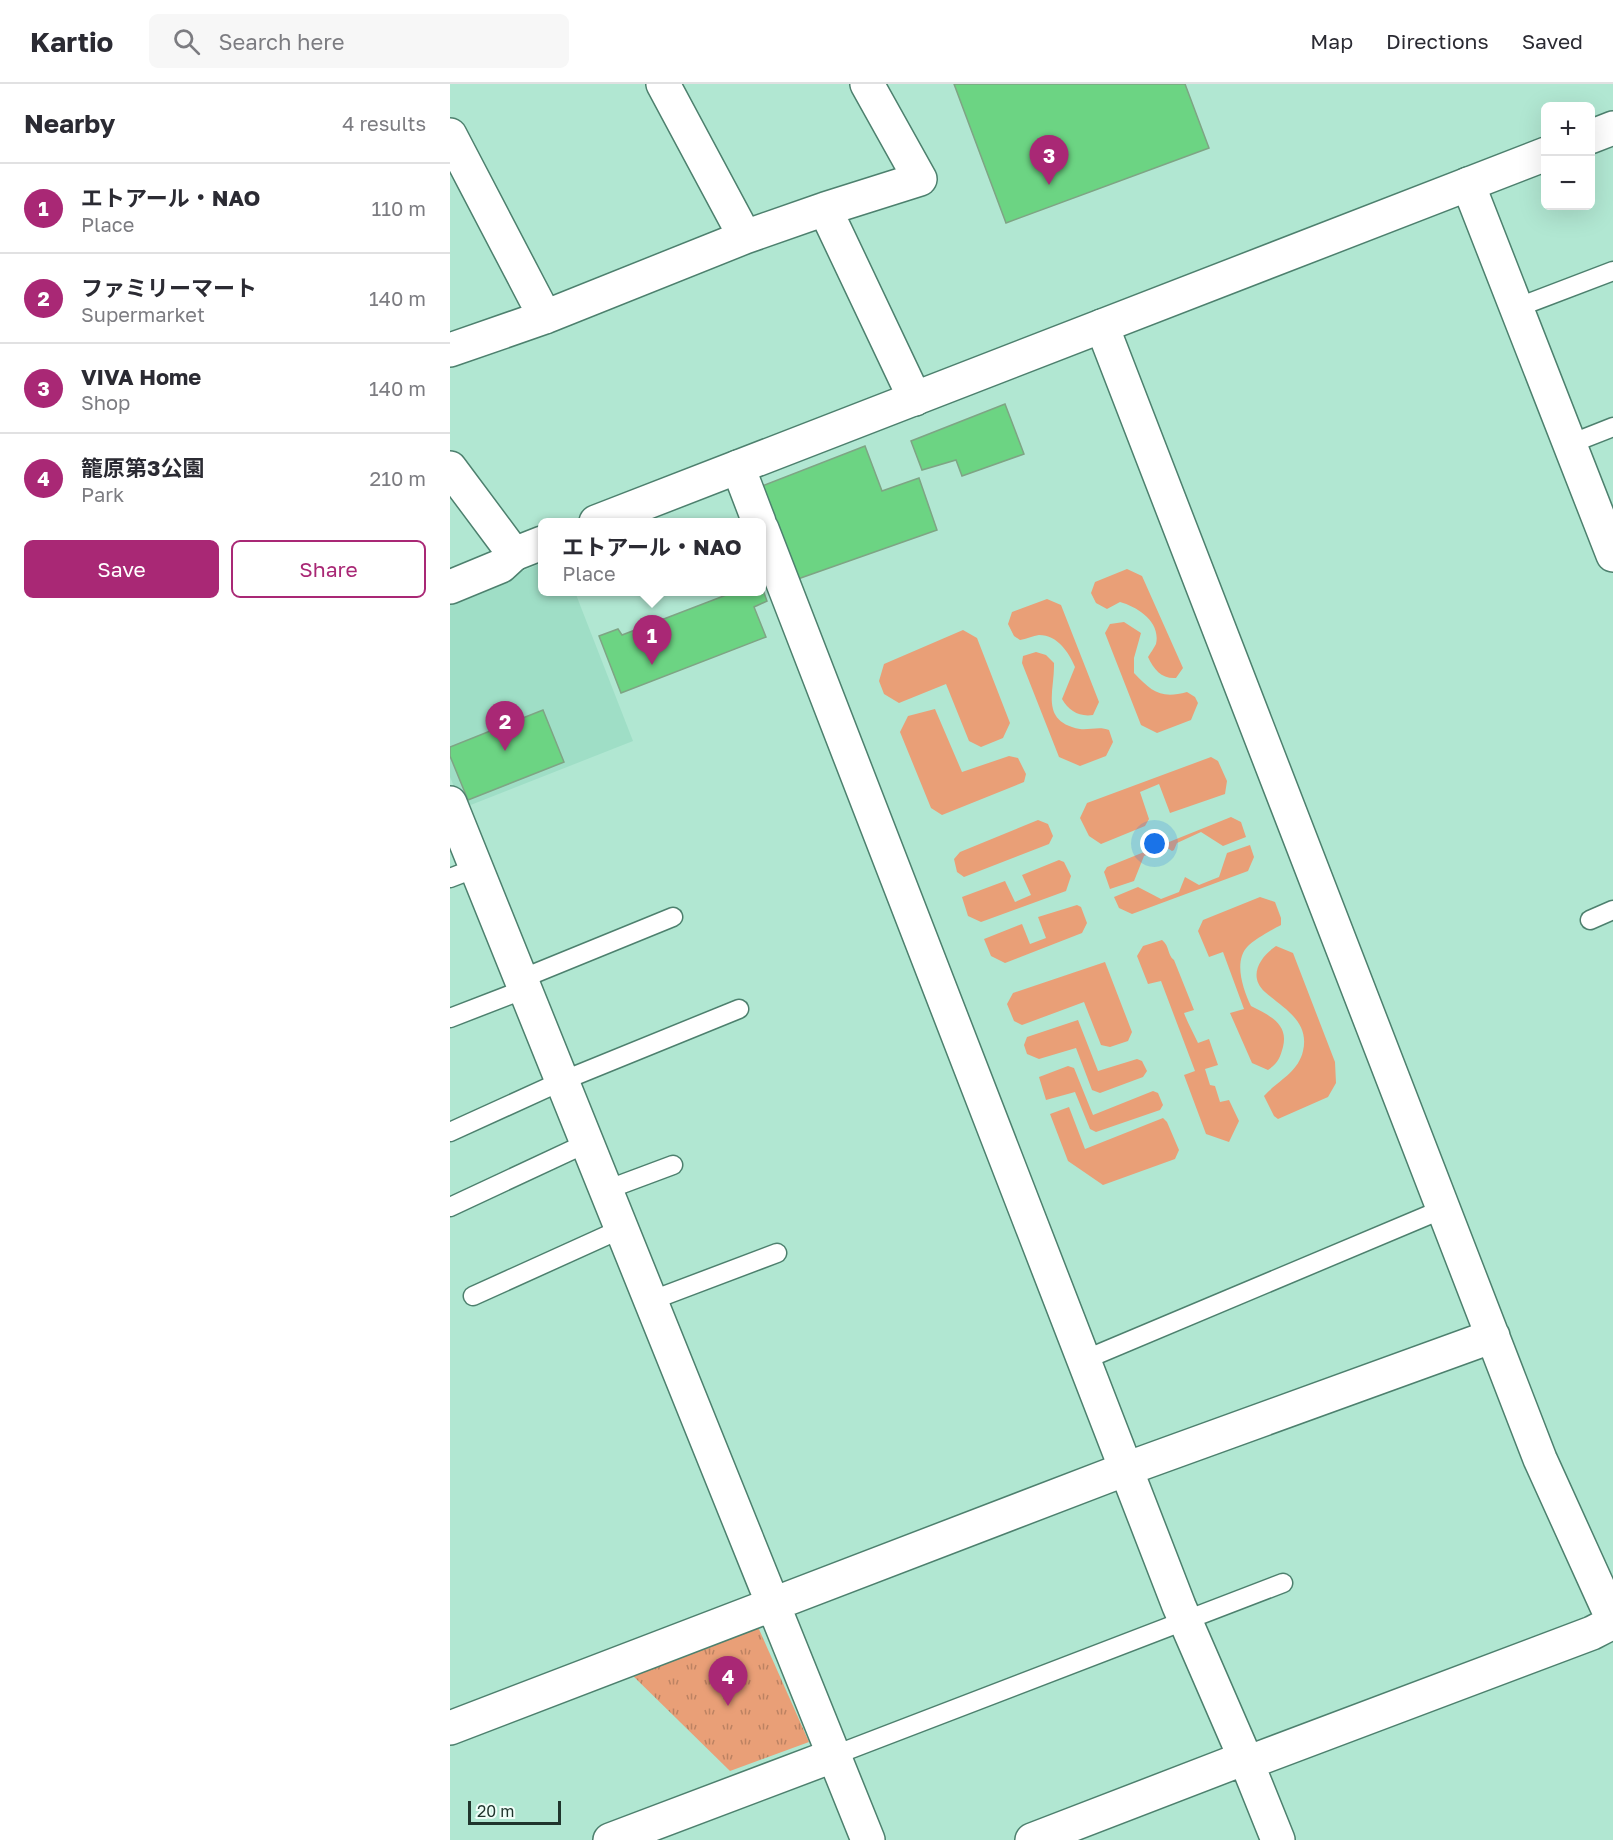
<!DOCTYPE html>
<meta charset="utf-8">
<style>
:root{--surface:#fff;--page:#f7f7f7;--text:#2b2b33;--muted:#7c7c81;--line:#e1e1e2;--accent:#a92875}
body{margin:0;font-family:"Golos Text","Noto Sans JP",sans-serif;background:var(--page);color:var(--text)}
.controls{position:absolute;right:18px;top:18px;display:grid;overflow:hidden;border-radius:9px;box-shadow:0 6px 24px #0002}
.controls button{width:54px;height:54px;display:grid;place-items:center;padding:0;border:0;border-bottom:2px solid var(--line);background:var(--surface);color:var(--text);font:30px sans-serif}
.scale{position:absolute;left:18px;bottom:15px;width:93px;box-sizing:border-box;padding-left:6px;border:3px solid #20352d;border-top:0;font-size:16px;line-height:21px;white-space:nowrap;color:#20352d;-webkit-text-stroke:4px #effef8;paint-order:stroke}
.you{position:absolute;left:705px;top:760px;width:21px;height:21px;margin:-15px;border:4px solid #fff;border-radius:50%;background:#1a73e8;box-shadow:0 0 0 9px #1a73e833}
.badge{display:grid;place-items:center;width:39px;height:39px;border-radius:50%;background:var(--accent);color:#fff;font-size:20px;font-weight:700}
.pin{position:absolute;translate:-50% -50px;filter:drop-shadow(0 2px 3px #0008)}
.pin::after{content:'';position:absolute;top:32px;width:21px;height:18px;background:inherit;clip-path:polygon(0 0,100% 0,50% 100%)}
.popup{position:absolute;left:88px;top:434px;width:228px;height:78px;box-sizing:border-box;display:grid;place-content:center;border-radius:9px;background:var(--surface);filter:drop-shadow(0 2px 4px #0005);font-size:20px;white-space:nowrap;color:var(--muted)}
.popup b{font-size:22px;color:var(--text)}
.popup::after{content:'';position:absolute;left:50%;top:100%;margin-left:-12px;border:12px solid transparent;border-top-color:var(--surface)}
.list{margin:0;padding:0;list-style:none}
h2{display:flex;justify-content:space-between;align-items:center;height:78px;margin:0;padding:0 24px;font-size:26px}
h2 small{font-size:20px;font-weight:400;color:var(--muted)}
.list li{display:grid;grid-template-columns:39px 1fr auto;gap:18px;align-items:center;box-sizing:border-box;height:90px;padding:0 24px;border-top:2px solid var(--line)}
.list b{display:block;font-size:22px;white-space:nowrap}
.list p{margin:0;font-size:20px;white-space:nowrap;color:var(--muted)}
.list em{font-size:20px;font-style:normal;color:var(--muted)}
.actions{display:flex;gap:12px;padding:18px 24px}
.actions a{flex:1;padding:14px 0;border:2px solid var(--accent);border-radius:9px;text-align:center;font-size:21px;color:var(--accent)}
.actions .main{background:var(--accent);color:#fff}
.icon{flex:none;width:33px;height:33px;fill:none;stroke:currentColor;stroke-width:2;stroke-linecap:round;stroke-linejoin:round}
.map{position:relative;flex:none;width:1163px;height:1756px;overflow:hidden}
header{display:flex;align-items:center;gap:36px;box-sizing:border-box;height:84px;padding:0 30px;background:var(--surface);border-bottom:2px solid var(--line)}
header strong{font-size:28px}
nav{display:flex;gap:33px;margin-inline-start:auto;font-size:21px}
.search{width:420px;height:54px;background:var(--page);display:flex;align-items:center;gap:15px;box-sizing:border-box;padding:0 21px;border-radius:9px;color:var(--muted);font-size:22px}
main{display:flex}
aside{flex:1;background:var(--surface)}
.map>svg:first-child{display:block}
.built{fill:#9fdec6}
.grass{fill:#e99f77}
.park{fill:url(#park-tufts)}
.building{fill:#6cd483;stroke:#7ea484;stroke-width:1.5}
.lines{fill:none;stroke-linecap:round;stroke-linejoin:round}
.lane-casing{stroke:#4d806e;stroke-width:21}
.street-casing{stroke:#4d806e;stroke-width:36}
.secondary-casing{stroke:#4d806e;stroke-width:36}
.lane{stroke:#fff;stroke-width:18}
.street{stroke:#fff;stroke-width:33}
.secondary{stroke:#fff;stroke-width:33}
</style>
<header>
<strong>Kartio</strong>
<div class="search"><svg class="icon" aria-label="search" viewBox="0 0 24 24"><circle cx="10" cy="10" r="6"/><path d="M15 15l6 6"/></svg>Search here</div>
<nav><a>Map</a><a>Directions</a><a>Saved</a></nav>
</header>
<main>
<aside>
<h2>Nearby<small>4 results</small></h2>
<ul class="list">
<li><span class="badge">1</span><div><b>エトアール・NAO</b><p>Place</p></div><em>110 m</em></li>
<li><span class="badge">2</span><div><b>ファミリーマート</b><p>Supermarket</p></div><em>140 m</em></li>
<li><span class="badge">3</span><div><b>VIVA Home</b><p>Shop</p></div><em>140 m</em></li>
<li><span class="badge">4</span><div><b>籠原第3公園</b><p>Park</p></div><em>210 m</em></li>
</ul>
<div class="actions"><a class="main">Save</a><a>Share</a></div>
</aside>
<div class="map">
<svg width="1163" height="1756" viewBox="0 0 1163 1756">
<defs>
<pattern id="park-tufts" width="24" height="20" patternUnits="userSpaceOnUse" patternTransform="scale(1.5)"><rect width="24" height="20" fill="#e99f77"/><path d="M3 7l-1-3M5 7V3M7 7l1-3M15 17l-1-3M17 17v-4M19 17l1-3" fill="none" stroke="#bc8262"/></pattern>
</defs>
<rect width="100%" height="100%" fill="#b1e7d2"/>
<path class="built" d="M92,479V508H125L183,657L13,724L0,693V516Z"/>
<path class="grass" d="M677,485L692,492L733,584L726,594C712,595 704,586 698,573C700,570 704,564 706,560C711,538 688,523 670,518L657,525L646,519L641,509L645,498Z
M597,515L611,521L649,618L643,631C629,633 619,627 612,615L625,583C619,569 608,551 589,551C583,552 576,555 570,556L564,552L558,540L562,528Z
M674,538L691,549L684,574V589C702,608 711,615 737,608L745,613L748,619L741,636L707,649L691,641L655,549L660,540Z
M513,546L527,554L560,639L553,654L531,663L519,657L496,600L449,619L434,610L429,597L434,580Z
M586,568L596,571L604,579C605,607 589,637 630,645C640,646 650,642 659,646L663,658L656,672L630,682L609,673L572,579L573,572Z
M485,625L512,688L559,672L568,674L576,690L574,698L492,731L481,724L450,648L458,632Z
M761,673L768,677L777,697L775,710L720,729L709,700L690,708L699,735L695,742L651,760L639,752L630,734L637,719Z
M781,733L791,738L796,753L773,762L751,748L727,759L724,766L722,767L716,763L694,772L684,797L660,805L654,788L657,783Z
M588,736L598,740L603,752L599,760L514,793L507,788L504,775L510,768Z
M800,761L804,773L798,787L682,830L669,824L664,813L688,803L711,815L729,808L735,793L749,801L769,793L777,769Z
M609,776L614,778L621,792L616,807L531,838L518,832L512,813L555,797L565,818L581,811L572,791Z
M810,813L825,818L831,834V841C823,845 804,856 798,862C783,877 793,905 801,922C818,931 839,939 833,963C830,974 828,979 818,986L802,979L780,929L794,925L773,868L759,873L748,847L753,836Z
M627,821L631,823L637,839L632,849L555,879L541,872L534,855L572,840L580,860L596,854L588,833Z
M712,856C720,862 717,871 724,876L744,926L734,929C738,940 743,948 748,959L759,955L768,981L755,985L760,1001L765,1002L770,1018L779,1016L789,1037L779,1058L756,1050L734,991L745,987L711,897L698,900L687,872L693,862Z
M826,862L843,869L885,978L886,999L878,1013L828,1035L824,1032L814,1012C827,997 848,989 853,967C860,937 833,924 815,908C797,892 811,872 826,862Z
M655,878L682,948L678,957L660,963L651,961L634,918L572,941L564,937L557,920L563,909Z
M628,936L648,987L687,975L692,977L697,987L693,993L650,1009L642,1006L626,964L589,975L577,970L574,961L577,953Z
M618,982L624,984L643,1031L703,1007L708,1009L713,1021L710,1026L646,1048L640,1045L625,1008L596,1016L589,993Z
M619,1023L635,1065L713,1034L717,1038L729,1066L725,1075L653,1101L618,1077L600,1030Z"/>
<path class="park" d="M304,1534L359,1658L280,1687L177,1586Z"/>
<path class="building" d="M504,0H735L759,64L556,139Z
M555,320L574,370L512,392L506,376L472,386L461,357Z
M415,362L432,407L469,394L487,446L345,496L312,402Z
M312,503L317,517L304,523L316,553L171,609L149,552L168,545L172,551L284,508H312Z
M93,626L114,678L18,716L0,672V663Z"/>
<g class="lines">
<defs>
<path id="lane" d="M1066,224L1163,187
M1120,360L1163,343
M0,794L26,784
M1140,836L1163,826
M71,895L223,833
M0,934L75,905
M0,1048L112,997L289,925
M156,1106L223,1081
M0,1123L137,1059
M23,1212L171,1145
M200,1217L327,1169
M634,1276L993,1125
M385,1671L833,1499"/>
<path id="street" d="M213,0L295,153
M0,51L95,233
M1018,100L1163,471
M375,125L465,315
M652,242L1090,1375L1163,1536
M0,266L95,233L295,153L375,125L470,95L417,0
M288,383L309,438
M312,445L729,1522L795,1674L828,1756
M0,503L51,482L64,470
M0,719L418,1756
M0,1644L676,1385L1043,1252
M797,1679L1142,1549L1163,1538
M160,1756L385,1671
M582,1756L795,1674"/>
<path id="secondary" d="M1140,53L1163,44
M0,384L64,470L92,459
M146,438L1096,70"/>
</defs>
<use href="#lane" class="lane-casing"/>
<use href="#street" class="street-casing"/>
<use href="#secondary" class="secondary-casing"/>
<use href="#lane" class="lane"/>
<use href="#street" class="street"/>
<use href="#secondary" class="secondary"/>
</g>
</svg>
<div class="controls">
<button>+</button>
<button>−</button>
</div>
<div class="scale">20 m</div>
<div class="you"></div>
<div class="pin badge" style="left:202px;top:581px">1</div>
<div class="popup"><b>エトアール・NAO</b>Place</div>
<div class="pin badge" style="left:55px;top:667px">2</div>
<div class="pin badge" style="left:599px;top:101px">3</div>
<div class="pin badge" style="left:278px;top:1622px">4</div>
</div>
</main>
